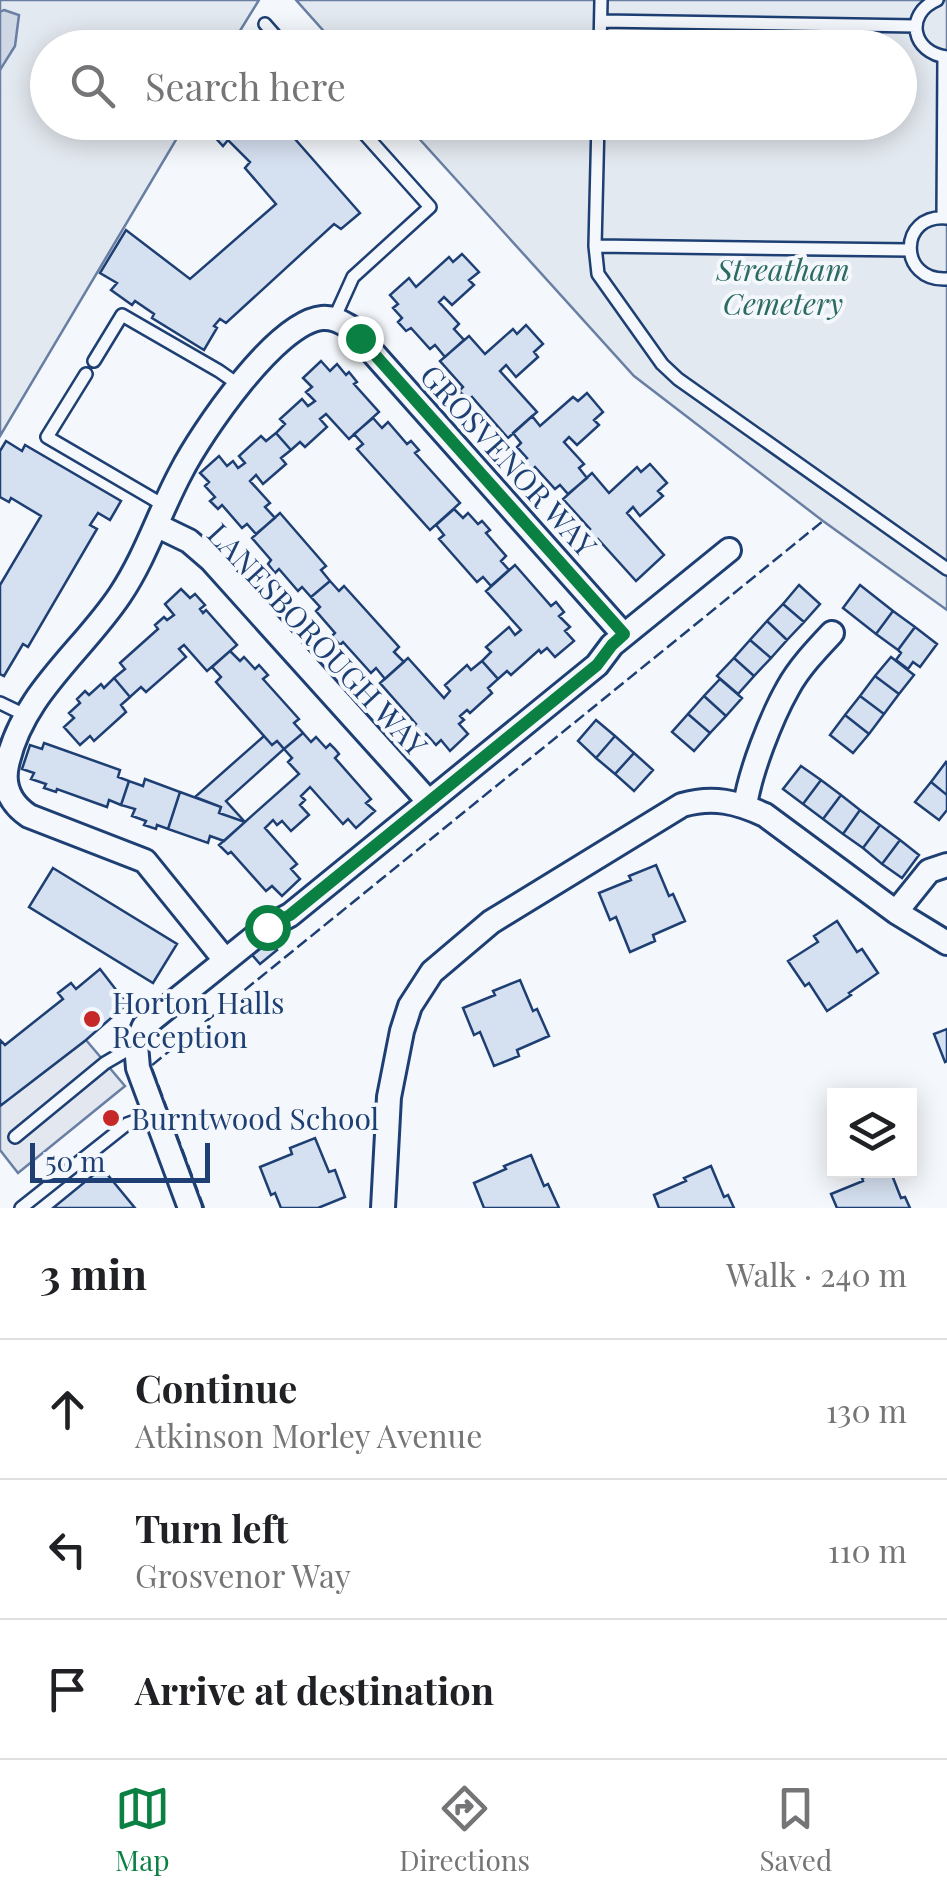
<!DOCTYPE html>
<meta charset="utf-8">
<style>
:root{--surface:#fff;--page:#f2f2f2;--text:#202124;--muted:#757577;--line:#e0e0e0;--accent:#0b8043}
body{margin:0;font-family:"Playfair Display",serif;background:var(--page);color:var(--text)}
.controls{position:absolute;right:30px;bottom:30px;display:grid;overflow:hidden;border-radius:0px;box-shadow:0 5px 25px #0003}
.controls button{width:90px;height:90px;display:grid;place-items:center;padding:0;border:0;border-bottom:2px solid var(--line);background:var(--surface);color:var(--text);font:50px sans-serif}
.scale{position:absolute;left:30px;bottom:25px;width:180px;box-sizing:border-box;padding-left:10px;border:5px solid #1d3f73;border-top:0;font-size:28px;line-height:35px;white-space:nowrap;color:#1d3f73;-webkit-text-stroke:8px #f4f7fb;paint-order:stroke}
.stop{position:absolute;width:30px;height:30px;margin:-22px;border:8px solid #0b8043;border-radius:50%;background:#fff}
.stop.end{background:#0b8043;border-color:#fff;box-shadow:0 2px 10px #0008}
.list{margin:0;padding:0;list-style:none}
h2{display:flex;justify-content:space-between;align-items:center;height:130px;margin:0;padding:0 40px;font-size:42px}
h2 small{font-size:32px;font-weight:400;color:var(--muted)}
.list li{display:grid;grid-template-columns:65px 1fr auto;gap:30px;align-items:center;box-sizing:border-box;height:140px;padding:0 40px;border-top:2px solid var(--line)}
.list b{display:block;font-size:38px;white-space:nowrap}
.list p{margin:0;font-size:32px;white-space:nowrap;color:var(--muted)}
.list em{font-size:32px;font-style:normal;color:var(--muted)}
.icon{flex:none;width:55px;height:55px;fill:none;stroke:currentColor;stroke-width:2;stroke-linecap:round;stroke-linejoin:round}
.map{position:relative;flex:none;width:947px;height:1208px;overflow:hidden}
.search{position:absolute;background:var(--surface);box-shadow:0 5px 25px #0003;left:30px;right:30px;top:30px;height:110px;display:flex;align-items:center;gap:25px;box-sizing:border-box;padding:0 35px;border-radius:55px;color:var(--muted);font-size:38px}
.sheet{height:550px;background:var(--surface)}
nav{display:flex;justify-content:space-around;align-items:center;box-sizing:border-box;height:140px;border-top:2px solid var(--line);background:var(--surface);font-size:28px;color:var(--muted)}
nav a{display:grid;justify-items:center;gap:5px}
nav .on{color:var(--accent)}
.map>svg:first-child{display:block}
.green{fill:#e3e9f0;stroke:#687fa3;stroke-width:2.5}
.parking{fill:#e3e8f0;stroke:#687fa3;stroke-width:2.5}
.water{fill:#cfd7e4;stroke:#687fa3;stroke-width:2.5}
.building{fill:#d5e0f0;stroke:#1d3f73;stroke-width:2.5}
.lines{fill:none;stroke-linecap:round;stroke-linejoin:round}
.lane-casing{stroke:#1d3f73;stroke-width:16}
.street-casing{stroke:#1d3f73;stroke-width:28}
.lane{stroke:#f4f7fb;stroke-width:11}
.street{stroke:#f4f7fb;stroke-width:22}
.fence{stroke:#1d3f73;stroke-width:2.5;stroke-dasharray:12 5;stroke-linecap:butt}
.route{stroke:#0b8043;stroke-width:12}
.poi-dot{fill:#c62828;stroke:#f4f7fb;stroke-width:4}
.labels{text-anchor:middle;dominant-baseline:central;stroke-width:8;stroke-linejoin:round;paint-order:stroke}
.park-label{font-size:30px;font-style:italic;fill:#2c6c60;stroke:#f4f7fb}
.street-label{font-size:30px;fill:#1d3f73;stroke:#f4f7fb}
.poi-label{font-size:30px;fill:#1d3f73;stroke:#f4f7fb;text-anchor:start}
</style>
<div class="map">
<svg width="947" height="1208" viewBox="0 0 947 1208">
<rect width="100%" height="100%" fill="#f4f7fb"/>
<path class="green" d="M0,0H259L230,47L48,48V122L186,123L0,436Z
M296,0H947V610L823,521L634,376L405,123L900,122V48L338,47Z"/>
<path class="parking" d="M86,1040L125,1086L18,1173L0,1150V1106Z"/>
<path class="water" d="M4,10L19,15L15,46L0,70V12Z"/>
<path class="building" d="M201,122H280L360,213L341,229L334,224L226,323L220,319L214,326L217,328L204,350L152,318L154,314L135,301L132,305L111,290L117,283L100,273L126,230L190,279L276,204L245,168L250,162L228,140L223,146Z
M462,254L479,272L469,280L474,285L452,305L444,297L439,302L459,324L454,329L464,340L445,357L435,345L430,349L411,328L406,331L398,322L402,318L393,308L398,304L390,295L409,278L416,287L449,257L453,262Z
M526,325L543,344L534,352L538,357L516,377L506,365L500,371L537,412L508,438L472,397L468,400L459,391L463,387L440,361L469,336L485,354L513,329L517,334Z
M321,361L330,371L337,364L346,375L349,372L357,382L354,384L379,412L349,439L326,414L320,419L327,427L305,447L300,442L291,450L276,433L285,424L280,419L302,399L308,406L315,401L306,392L312,387L303,378Z
M587,393L603,412L594,420L599,425L577,445L569,437L564,442L584,464L579,468L587,478L568,494L560,485L555,489L535,467L531,471L523,461L527,458L517,447L521,443L513,433L532,416L540,426L573,397L578,401Z
M373,418L382,428L388,422L407,444L411,441L419,450L415,453L460,503L430,530L357,449L363,444L354,434Z
M276,433L291,450L281,458L286,464L263,484L256,475L250,481L270,503L265,507L275,518L256,534L247,524L242,528L222,505L218,509L210,501L215,497L205,486L209,482L200,473L219,456L227,466L233,461L238,468L245,463L239,456L261,436L266,441Z
M6,441L22,451L25,445L121,501L110,520L98,513L90,525L97,529L28,647L23,644L4,676L0,674V585L41,516L11,498L9,502L0,497V451Z
M650,464L667,483L658,491L663,496L640,516L633,507L627,513L664,555L636,581L598,539L595,542L587,532L590,529L563,499L592,473L609,493L637,467L641,472Z
M454,509L463,518L468,513L478,524L482,521L490,530L486,533L506,556L501,561L509,570L491,586L483,577L477,582L439,539L444,535L436,525Z
M280,513L326,566L321,570L330,581L311,597L302,587L298,591L279,569L275,573L268,564L271,560L252,538Z
M515,565L551,606L556,602L564,612L559,616L570,627L565,631L574,641L555,657L547,648L541,653L539,650L511,675L507,671L498,679L482,661L491,652L486,647L509,627L515,635L521,630L486,591Z
M330,581L339,591L344,586L399,647L394,652L404,662L385,679L376,668L371,673L343,642L340,645L332,636L335,633L316,611L320,607L311,597Z
M799,585L820,604L804,622L783,604Z
M860,585L893,611L876,634L843,608Z
M181,589L190,598L195,594L205,605L200,609L203,613L206,610L237,645L207,671L184,645L179,649L186,657L146,692L141,687L130,697L114,678L125,669L120,663L158,629L155,625L164,617L167,620L174,615L165,604Z
M783,604L804,622L787,640L767,621Z
M893,611L915,627L898,650L876,634Z
M767,621L787,640L771,658L750,640Z
M915,627L937,644L920,667L913,662L908,669L896,660L901,653L898,650Z
M750,640L771,658L754,676L734,658Z
M230,651L240,661L244,657L255,669L259,665L268,675L263,679L299,719L294,723L303,733L284,749L277,741L272,745L216,682L221,677L212,667Z
M891,657L914,675L899,694L875,676Z
M408,658L444,698L450,691L445,685L467,665L471,670L482,661L498,679L488,688L492,693L470,713L467,710L460,716L464,720L459,724L468,734L450,751L441,740L436,745L426,734L422,737L413,727L416,724L380,683Z
M734,658L754,676L738,694L717,676Z
M875,676L899,694L884,714L860,696Z
M114,678L130,697L121,705L126,712L94,741L90,736L80,745L64,727L74,718L69,713L80,703L77,699L85,691L89,695L101,684L104,688Z
M720,679L742,698L726,716L704,696Z
M704,696L726,716L710,733L688,714Z
M860,696L884,714L869,734L845,715Z
M688,714L710,733L694,751L672,732Z
M845,715L869,734L853,753L830,735Z
M596,720L615,736L596,758L578,741Z
M303,733L311,742L316,737L326,748L330,744L335,749L339,754L335,758L371,799L366,803L375,811L356,828L348,819L343,824L310,787L301,796L305,800L300,805L309,815L291,831L282,821L277,825L273,820L265,828L297,864L291,869L300,879L282,896L272,886L266,891L231,852L228,854L219,845L299,774L288,762L292,758L284,749Z
M264,736L272,745L277,741L284,749L226,801L245,822L219,813L221,807L195,797Z
M615,736L634,753L615,774L596,758Z
M44,743L120,770L118,777L129,781L121,805L109,800L107,807L57,789L56,792L44,788L46,784L31,779L34,773L22,769L30,745L42,749Z
M634,753L653,770L634,791L615,774Z
M946,762L947,763V795L931,782Z
M801,766L821,780L803,804L783,789Z
M145,779L180,792L168,829L157,825L156,829L144,825L146,821L132,816L135,809L121,805L129,781L143,786Z
M821,780L841,795L823,819L803,804Z
M931,782L947,795V810L939,820L915,802Z
M180,792L221,807L219,813L245,822L224,841L210,836L208,843L168,829Z
M841,795L860,810L843,834L823,819Z
M860,810L880,825L863,848L843,834Z
M880,825L900,840L882,864L863,848Z
M900,840L919,855L902,878L882,864Z
M656,865L669,896L673,894L685,921L653,935L655,941L630,952L616,917L610,920L599,893L631,880L629,876Z
M53,868L177,944L153,983L29,907Z
M837,921L857,952L862,949L878,973L849,993L851,995L827,1011L809,983L805,986L788,961L818,942L814,936Z
M263,933L277,950L260,964L246,948Z
M100,969L127,1004L86,1040L0,1106V1040L5,1045L63,999L58,993L71,983L76,989Z
M520,980L533,1011L537,1009L549,1036L517,1050L519,1056L494,1066L480,1032L474,1035L463,1008L495,995L493,991Z
M947,1029V1061L945,1062L934,1034Z
M315,1138L329,1172L335,1170L345,1197L318,1208H281L275,1193L271,1195L260,1167L292,1154L290,1148Z
M531,1155L544,1186L548,1184L559,1208H484L474,1183L506,1169L504,1166Z
M711,1166L724,1197L728,1195L734,1208H659L654,1195L686,1181L684,1178Z
M102,1168L135,1208H53Z
M881,1170H890L901,1198L905,1197L910,1208H837L831,1194L863,1181L862,1178Z"/>
<g class="lines">
<defs>
<path id="lane" d="M937,0C904,14 912,53 947,57
M601,21L916,26
M265,24L286,48
M600,48L601,0
M598,122L595,246L909,250
M943,217L944,57
M947,218C898,213 898,282 947,279
M595,246L598,274L662,364L678,379L947,569
M334,319L353,277L430,207L354,122
M94,361L122,315L219,371L239,385
M86,374L47,437L165,506
M0,703L25,715
M15,1137L105,1063L136,1045
M21,1208L127,1124L155,1114"/>
<path id="street" d="M158,526L189,541L211,560L429,802
M745,806C750,772 771,718 788,688C799,668 816,650 832,633
M896,912L929,871L947,865
M225,960L145,861L29,816C11,804 2,787 7,765C22,694 82,652 120,595C146,556 159,513 181,472C201,433 276,322 322,318C333,317 341,322 350,327L624,635
M190,1208L138,1068L136,1045L144,1026L267,927L290,915L597,665L612,645L729,550
M383,1208L389,1097L402,1031L410,1006L432,972L491,922L682,805C713,796 737,802 765,815L896,912L947,943"/>
</defs>
<use href="#lane" class="lane-casing"/>
<use href="#street" class="street-casing"/>
<use href="#lane" class="lane"/>
<use href="#street" class="street"/>
<path class="fence" d="M204,1208L151,1066L823,521"/>
</g>
<g class="lines">
<path class="route" d="M267,927L290,915L597,665L612,645L624,634L360,338"/>
</g>
<g class="poi-dot">
<circle cx="92" cy="1019" r="10"/>
<circle cx="111" cy="1118" r="10"/>
</g>
<g class="labels">
<g class="park-label">
<text x="783" y="269">Streatham<tspan x="783" dy="34">Cemetery</tspan></text>
</g>
<g class="street-label">
<text transform="translate(509 460) rotate(48)">GROSVENOR WAY</text>
<text transform="translate(318 639) rotate(47)">LANESBOROUGH WAY</text>
</g>
<g class="poi-label">
<text x="112" y="1002">Horton Halls<tspan x="112" dy="34">Reception</tspan></text>
<text x="131" y="1118">Burntwood School</text>
</g>
</g>
</svg>
<div class="controls">
<button><svg class="icon" aria-label="layers" viewBox="0 0 24 24"><path d="M12 4l9 5-9 5-9-5zM3 14l9 5 9-5"/></svg></button>
</div>
<div class="scale">50 m</div>
<div class="stop" style="left:267px;top:927px"></div>
<div class="stop end" style="left:360px;top:338px"></div>
<div class="search"><svg class="icon" aria-label="search" viewBox="0 0 24 24"><circle cx="10" cy="10" r="6"/><path d="M15 15l6 6"/></svg>Search here</div>
</div>
<section class="sheet">
<h2>3 min<small>Walk · 240 m</small></h2>
<ul class="list">
<li><svg class="icon" aria-label="ahead" viewBox="0 0 24 24"><path d="M12 20V5M6 11l6-6 6 6"/></svg><div><b>Continue</b><p>Atkinson Morley Avenue</p></div><em>130 m</em></li>
<li><svg class="icon" aria-label="left" viewBox="0 0 24 24"><path d="M17 20v-9H6M10 6l-5 5 5 5"/></svg><div><b>Turn left</b><p>Grosvenor Way</p></div><em>110 m</em></li>
<li><svg class="icon" aria-label="arrive" viewBox="0 0 24 24"><path d="M6 21V4h12l-3 4 3 4H6"/></svg><div><b>Arrive at destination</b></div></li>
</ul>
</section>
<nav>
<a class="on"><svg class="icon" aria-label="map" viewBox="0 0 24 24"><path d="M3 6l6-2 6 2 6-2v14l-6 2-6-2-6 2zM9 4v14M15 6v14"/></svg>Map</a>
<a><svg class="icon" aria-label="directions" viewBox="0 0 24 24"><path d="M12 3l9 9-9 9-9-9zM9 14v-3h6M13 9l2 2-2 2"/></svg>Directions</a>
<a><svg class="icon" aria-label="saved" viewBox="0 0 24 24"><path d="M7 4h10v16l-5-4-5 4z"/></svg>Saved</a>
</nav>
